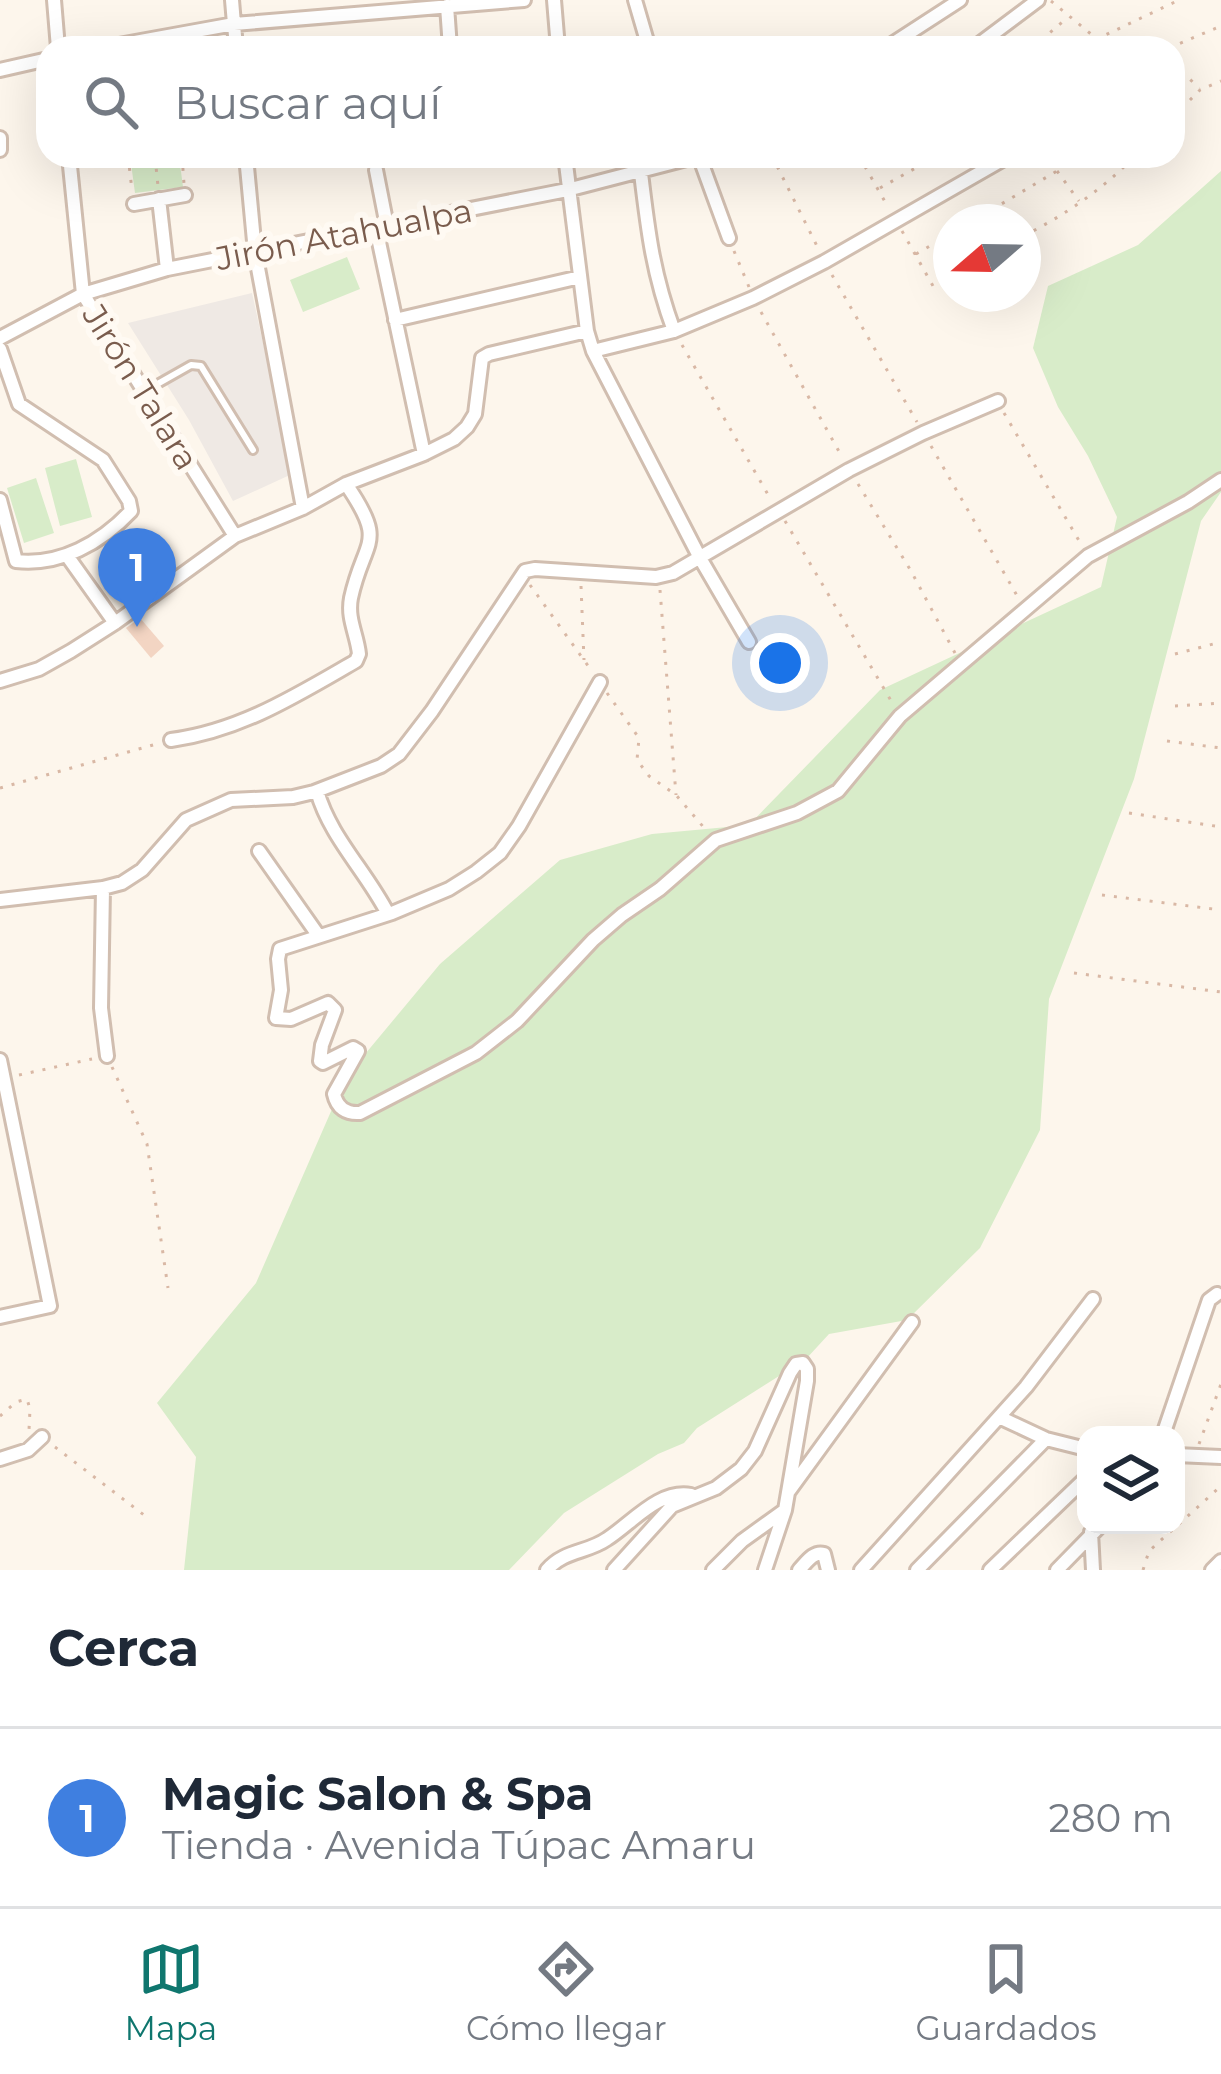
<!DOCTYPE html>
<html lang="es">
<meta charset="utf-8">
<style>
:root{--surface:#fff;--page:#f2f2f3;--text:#1f2937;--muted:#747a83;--line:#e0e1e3;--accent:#0f766e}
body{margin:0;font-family:Montserrat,sans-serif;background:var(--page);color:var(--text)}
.controls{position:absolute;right:36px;bottom:36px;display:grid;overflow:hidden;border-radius:24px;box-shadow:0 12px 48px #0002}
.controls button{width:108px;height:108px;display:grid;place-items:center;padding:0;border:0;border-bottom:3px solid var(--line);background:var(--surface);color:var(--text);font:60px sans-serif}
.compass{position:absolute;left:933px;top:204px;width:108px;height:108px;border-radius:50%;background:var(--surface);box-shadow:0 12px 48px #0002;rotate:250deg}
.you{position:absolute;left:780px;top:663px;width:42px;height:42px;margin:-30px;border:9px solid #fff;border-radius:50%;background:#1a73e8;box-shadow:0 0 0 18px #1a73e833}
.badge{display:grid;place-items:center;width:78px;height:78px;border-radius:50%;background:var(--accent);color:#fff;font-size:39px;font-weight:700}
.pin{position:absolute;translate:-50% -99px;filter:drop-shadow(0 3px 6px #0008)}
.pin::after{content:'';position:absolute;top:63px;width:42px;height:36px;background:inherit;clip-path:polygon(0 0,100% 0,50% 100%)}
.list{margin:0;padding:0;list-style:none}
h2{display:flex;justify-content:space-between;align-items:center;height:156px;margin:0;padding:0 48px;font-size:51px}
h2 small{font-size:39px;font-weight:400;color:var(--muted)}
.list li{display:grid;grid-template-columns:78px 1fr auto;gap:36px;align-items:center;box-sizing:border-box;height:180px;padding:0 48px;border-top:3px solid var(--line)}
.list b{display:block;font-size:45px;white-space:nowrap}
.list p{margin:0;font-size:39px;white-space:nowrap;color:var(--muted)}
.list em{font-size:39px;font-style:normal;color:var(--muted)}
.icon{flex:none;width:66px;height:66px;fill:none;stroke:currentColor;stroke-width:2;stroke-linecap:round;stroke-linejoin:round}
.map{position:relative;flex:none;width:1221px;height:1570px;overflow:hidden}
.search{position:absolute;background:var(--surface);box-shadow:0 12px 48px #0002;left:36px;right:36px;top:36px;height:132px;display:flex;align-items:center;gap:30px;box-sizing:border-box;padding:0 42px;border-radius:36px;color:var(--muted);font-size:45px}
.sheet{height:336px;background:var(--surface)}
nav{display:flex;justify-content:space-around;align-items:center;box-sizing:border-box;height:168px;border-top:3px solid var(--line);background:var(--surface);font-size:33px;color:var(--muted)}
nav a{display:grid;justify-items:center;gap:6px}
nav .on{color:var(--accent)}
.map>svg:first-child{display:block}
.industrial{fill:#efe9e4}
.green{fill:#d8ecc9}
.building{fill:#f3d5c3}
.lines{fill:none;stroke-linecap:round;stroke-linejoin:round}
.lane-casing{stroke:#d1beb0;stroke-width:12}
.street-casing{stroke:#d1beb0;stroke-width:18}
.path{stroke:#d9b8a5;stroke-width:3;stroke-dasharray:3 9;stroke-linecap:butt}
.lane{stroke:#fff;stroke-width:6}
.street{stroke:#fff;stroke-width:12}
.labels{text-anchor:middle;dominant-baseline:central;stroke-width:12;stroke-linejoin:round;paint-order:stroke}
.street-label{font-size:33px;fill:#7a5c4d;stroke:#fffaf3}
</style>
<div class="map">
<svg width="1221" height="1570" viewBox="0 0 1221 1570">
<rect width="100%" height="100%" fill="#fdf6ec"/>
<path class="industrial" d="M252,293L292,474L233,501L189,420L128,323Z"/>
<path class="green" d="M130,156H179L183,187L135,193Z
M1221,171V492L1201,521L1134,779L1049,999L1040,1130L980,1248L907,1320L829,1334L806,1359L697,1428L684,1443L658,1454L564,1513L509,1570H184L196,1457L157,1403L256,1283L346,1077L440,964L560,860L652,834L749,825L880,690L1101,587L1117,517L1088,456L1058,407L1033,348L1048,286L1138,245Z
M347,257L360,289L303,312L290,280Z
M76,459L92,517L60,526L45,468Z
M36,478L54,533L24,543L7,488Z"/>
<path class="building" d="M140,618L164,646L151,658L126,628Z"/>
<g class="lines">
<defs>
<path id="lane" d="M145,391L191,365L201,366L253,450"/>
<path id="street" d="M54,0L58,48
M232,0L236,48
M554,0L558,48
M635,0L649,48
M447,6L450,48
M102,48L234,24L524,0
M886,48L960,0
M974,48L1038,0
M0,70L48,59
M0,138V150
M69,156L83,294L235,536
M246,156L255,252L303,508
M565,156L587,331L593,351L700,558L749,642
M699,156L729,238
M376,170L387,226
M641,173C648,232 653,274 674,331
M159,199L167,269
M134,204L185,195
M376,228L424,454
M395,320L580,277
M0,338L83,294L167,269L567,190L698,156
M0,349L19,404L103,460L129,501L131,511C101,543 60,566 16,561L0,500
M593,351L674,331L753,298L824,262L1009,156
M68,557L115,623
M0,681L39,669L71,651L115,623L235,536L303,508L346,484L424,454L454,439L467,427L475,414L482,358L489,354L587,331
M600,682L519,826L500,853L476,872L449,889L392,913L280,949L278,959L281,990L276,1018L291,1019L328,1003L335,1010L322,1045L320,1061L323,1063L353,1048L358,1051L334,1094C337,1108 346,1114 360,1113L476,1053L517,1021L593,940L622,915L660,889L716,840L797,813L838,791L900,716L1088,556L1188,502L1221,480
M171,740C240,731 297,695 356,661L359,654C357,634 347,619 351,598C364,538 388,545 346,484
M317,791C330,837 366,871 388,914
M259,851L318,935
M103,888L101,1008L107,1056
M0,900L103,888L122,883L142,870L186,820L231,800L293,797L314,792L381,766L399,754L432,711L525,571L535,569L656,577L673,573L849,470L923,433L998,401
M0,1060L50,1306L0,1317
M999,1417L1046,1439L1086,1449
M1163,1435L1209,1300L1217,1294
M1176,1455L1221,1457
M0,1459L28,1450L42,1437
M789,1491L912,1322
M1091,1532L1093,1570
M547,1570C564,1550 587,1553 607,1539C632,1523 659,1489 691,1495
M614,1570L672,1506L716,1488L741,1469L755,1451L790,1373L796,1364L803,1363L807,1369V1381L785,1510L765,1570
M713,1570L742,1541L785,1510
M799,1570C806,1563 813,1551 824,1554L828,1570
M861,1570L1026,1387L1093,1299
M917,1570L1046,1439
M990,1570L1086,1478
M1057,1570L1101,1525
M1212,1570L1221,1561"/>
</defs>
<use href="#lane" class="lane-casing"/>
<use href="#street" class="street-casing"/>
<path class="path" d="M1051,1L1097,39L1114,48
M1032,48L1067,18
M1087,48L1097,39L1179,0
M1169,48L1221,26
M1173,63L1199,88
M1173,117L1200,90L1221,81
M128,156L132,190
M182,156L184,184
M772,156L819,250
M859,156L888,207
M155,157L158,186
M1057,171L1079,201
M880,188L937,156
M971,222L1057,171L1077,156
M902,231L933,286L951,276
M1023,236C1064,216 1103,189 1135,156
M734,251L749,287
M916,254L951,234
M832,275L917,422
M761,312L841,455
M682,345L770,498
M1004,413L1081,544
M931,446L1019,599
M858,484L911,571L955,653
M785,521L893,704
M530,585L591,670
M581,586L584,660
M660,590L676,795
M1175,654L1221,642
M607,693L639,738L637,760L649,776L676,795L706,830
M1175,706L1221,703
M1167,741L1221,748
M0,788L160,743
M1129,813L1221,827
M1102,895L1221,910
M1074,973L1221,992
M112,1067L147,1144L168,1288
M19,1075L92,1059
M0,1416L16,1402L27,1399L30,1409L29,1430
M1199,1444L1221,1384
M55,1447L144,1515
M1143,1570L1149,1551L1221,1486"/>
<use href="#lane" class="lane"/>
<use href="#street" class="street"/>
</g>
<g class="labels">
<g class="street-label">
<text transform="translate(344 234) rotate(-11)">Jirón Atahualpa</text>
<text transform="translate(141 387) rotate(58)">Jirón Talara</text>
</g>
</g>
</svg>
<div class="controls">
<button><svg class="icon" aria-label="layers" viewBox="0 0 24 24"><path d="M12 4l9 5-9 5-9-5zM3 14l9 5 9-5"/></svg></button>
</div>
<svg class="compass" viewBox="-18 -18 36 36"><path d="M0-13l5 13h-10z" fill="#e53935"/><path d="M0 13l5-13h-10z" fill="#747a83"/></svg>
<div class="you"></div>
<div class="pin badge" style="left:137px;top:627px;background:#3f7fe0">1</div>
<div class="search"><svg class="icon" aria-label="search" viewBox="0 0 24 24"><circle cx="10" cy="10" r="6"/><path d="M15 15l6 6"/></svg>Buscar aquí</div>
</div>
<section class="sheet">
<h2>Cerca<small></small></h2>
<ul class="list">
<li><span class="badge" style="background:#3f7fe0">1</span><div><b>Magic Salon &amp; Spa</b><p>Tienda · Avenida Túpac Amaru</p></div><em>280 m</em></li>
</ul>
</section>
<nav>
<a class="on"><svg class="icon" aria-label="map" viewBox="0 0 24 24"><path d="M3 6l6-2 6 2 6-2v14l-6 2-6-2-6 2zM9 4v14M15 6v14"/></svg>Mapa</a>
<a><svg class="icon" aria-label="directions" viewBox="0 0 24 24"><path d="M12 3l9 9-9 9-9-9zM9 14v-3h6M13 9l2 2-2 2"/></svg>Cómo llegar</a>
<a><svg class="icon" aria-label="saved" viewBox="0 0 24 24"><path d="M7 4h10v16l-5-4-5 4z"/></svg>Guardados</a>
</nav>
